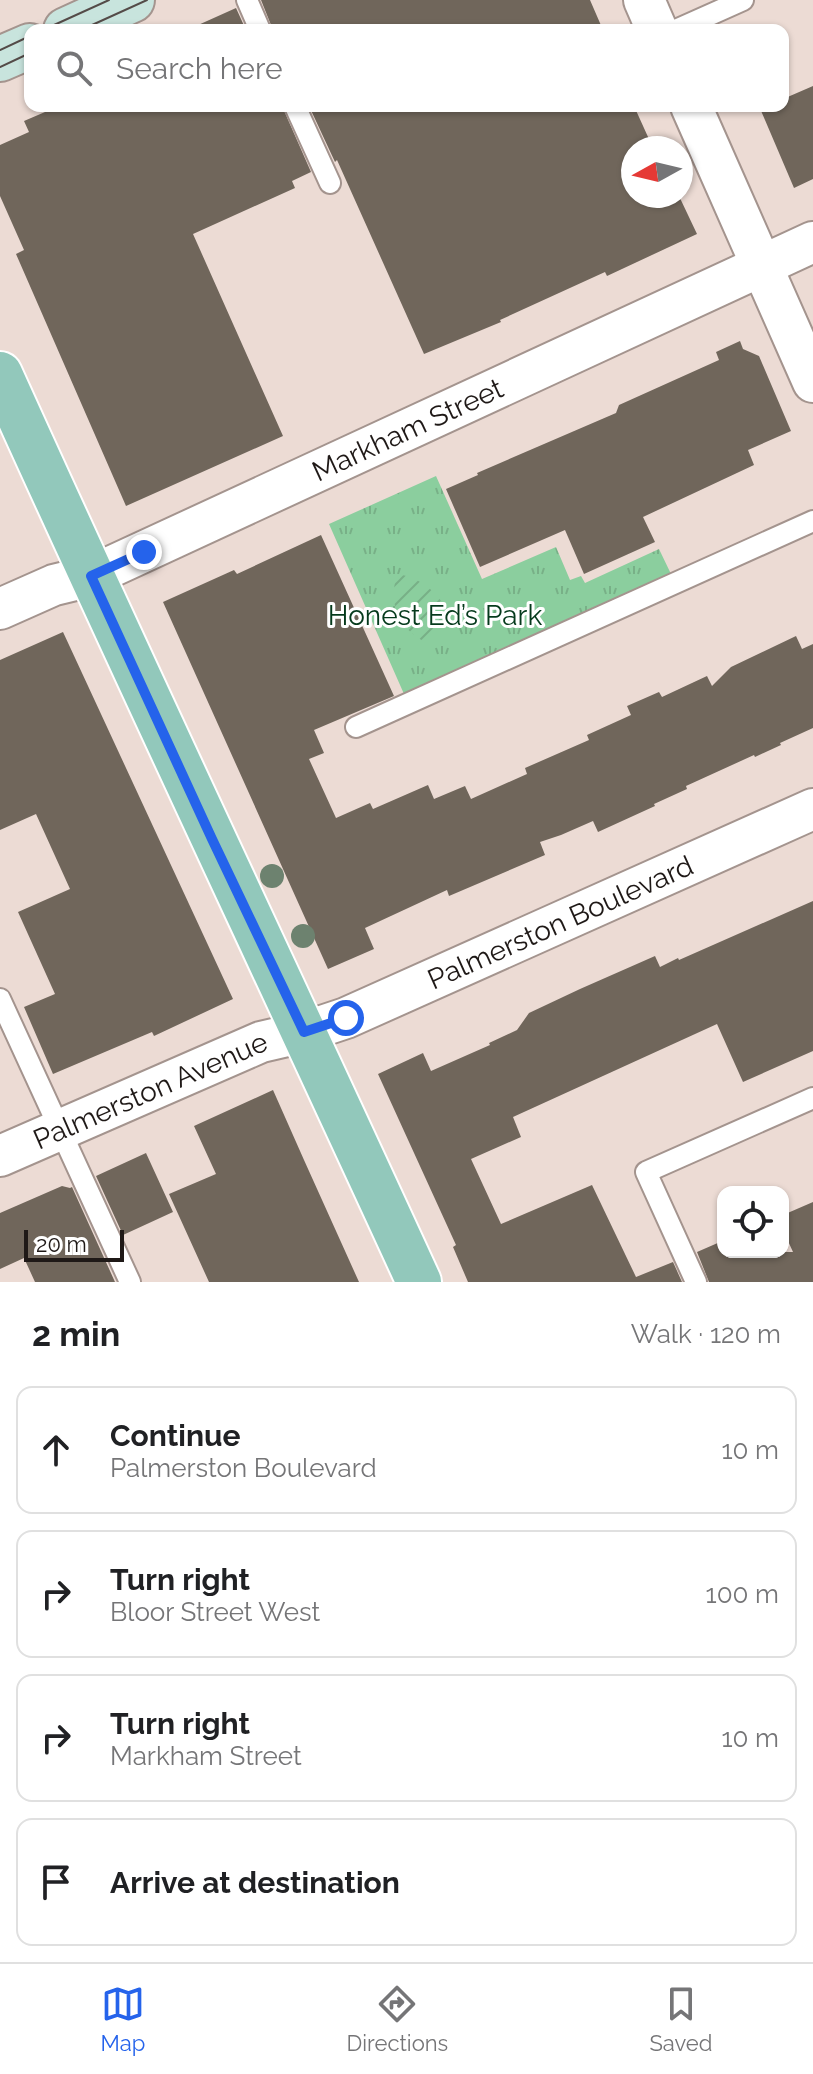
<!DOCTYPE html>
<meta charset="utf-8">
<style>
:root{--surface:#fff;--page:#f2f2f2;--text:#202124;--muted:#757577;--line:#e0e0e0;--accent:#2563eb}
body{margin:0;font-family:Raleway,sans-serif;background:var(--page);color:var(--text)}
.controls{position:absolute;right:24px;bottom:24px;display:grid;overflow:hidden;border-radius:16px;box-shadow:0 2px 6px #0004}
.controls button{width:72px;height:72px;display:grid;place-items:center;padding:0;border:0;border-bottom:2px solid var(--line);background:var(--surface);color:var(--text);font:40px sans-serif}
.compass{position:absolute;left:621px;top:136px;width:72px;height:72px;border-radius:50%;background:var(--surface);box-shadow:0 2px 6px #0004;rotate:262deg}
.scale{position:absolute;left:24px;bottom:20px;width:100px;box-sizing:border-box;padding-left:8px;border:4px solid #1f1917;border-top:0;font-size:22px;line-height:28px;white-space:nowrap;color:#1f1917;-webkit-text-stroke:6px #fff;paint-order:stroke}
.stop{position:absolute;width:24px;height:24px;margin:-18px;border:6px solid #2563eb;border-radius:50%;background:#fff}
.stop.end{background:#2563eb;border-color:#fff;box-shadow:0 2px 8px #0008}
.list{margin:0;padding:0;list-style:none}
h2{display:flex;justify-content:space-between;align-items:center;height:104px;margin:0;padding:0 32px;font-size:34px}
h2 small{font-size:26px;font-weight:400;color:var(--muted)}
.list li{display:grid;grid-template-columns:52px 1fr auto;gap:24px;align-items:center;box-sizing:border-box;height:128px;margin:0 16px 16px;padding:0 16px;border:2px solid var(--line);border-radius:16px}
.list b{display:block;font-size:30px;white-space:nowrap}
.list p{margin:0;font-size:26px;white-space:nowrap;color:var(--muted)}
.list em{font-size:26px;font-style:normal;color:var(--muted)}
.icon{flex:none;width:44px;height:44px;fill:none;stroke:currentColor;stroke-width:2;stroke-linecap:round;stroke-linejoin:round}
.map{position:relative;flex:none;width:813px;height:1282px;overflow:hidden}
.search{position:absolute;background:var(--surface);box-shadow:0 2px 6px #0004;left:24px;right:24px;top:24px;height:88px;display:flex;align-items:center;gap:20px;box-sizing:border-box;padding:0 28px;border-radius:16px;color:var(--muted);font-size:30px}
.sheet{height:680px;background:var(--surface)}
nav{display:flex;justify-content:space-around;align-items:center;box-sizing:border-box;height:112px;border-top:2px solid var(--line);background:var(--surface);font-size:22px;color:var(--muted)}
nav a{display:grid;justify-items:center;gap:4px}
nav .on{color:var(--accent)}
.map>svg:first-child{display:block}
.park{fill:url(#park-tufts)}
.garden{fill:url(#garden-furrows)}
.building{fill:#70665b}
.lines{fill:none;stroke-linecap:round;stroke-linejoin:round}
.lane-casing{stroke:#a4948e;stroke-width:24}
.street-casing{stroke:#a4948e;stroke-width:44}
.secondary-casing{stroke:#a4948e;stroke-width:48}
.primary-casing{stroke:#fff;stroke-width:48}
.lane{stroke:#fff;stroke-width:20}
.street{stroke:#fff;stroke-width:40}
.secondary{stroke:#c8e4dd;stroke-width:44}
.primary{stroke:#92c8bb;stroke-width:44}
.tram{stroke:#544b48;stroke-width:2}
.tree{fill:#6d826f}
.route{stroke:#2563eb;stroke-width:10}
.labels{text-anchor:middle;dominant-baseline:central;stroke-width:6;stroke-linejoin:round;paint-order:stroke}
.street-label{font-size:28px;fill:#1f1917;stroke:#fff}
.park-label{font-size:28px;fill:#053a1c;stroke:#fff}
</style>
<div class="map">
<svg width="813" height="1282" viewBox="0 0 813 1282">
<defs>
<pattern id="park-tufts" width="24" height="20" patternUnits="userSpaceOnUse" patternTransform="scale(2)"><rect width="24" height="20" fill="#8bce9e"/><path d="M3 7l-1-3M5 7V3M7 7l1-3M15 17l-1-3M17 17v-4M19 17l1-3" fill="none" stroke="#78b087"/></pattern>
<pattern id="garden-furrows" width="10" height="10" patternUnits="userSpaceOnUse" patternTransform="scale(2)"><rect width="10" height="10" fill="#8bce9e"/><path d="M-1 1l2-2M0 10L10 0M9 11l2-2" fill="none" stroke="#78b087"/></pattern>
</defs>
<rect width="100%" height="100%" fill="#ecdbd4"/>
<path class="park" d="M436,476L482,579L556,547L570,580L581,576L585,583L659,549L671,574L404,694L329,524Z"/>
<path class="garden" d="M398,574C421,578 441,594 449,616L424,642C417,637 409,631 403,625C393,613 391,587 398,574Z"/>
<path class="building" d="M261,0H590L603,30H273Z
M236,8L246,30H187Z
M813,86V179L794,188L759,106H783V99Z
M59,106H282L311,172L292,181L295,188L193,234L283,436L126,506L16,254L24,250L0,196V145L29,132L24,121Z
M309,106H634L653,148H633V196H679L697,234L607,276L605,272L500,320L501,322L424,354L337,160L335,162Z
M740,341L743,349L759,356L791,431L748,450L754,465L643,517L655,542L584,574L565,530L480,567L446,489L478,475L477,473L616,413L619,405L719,360L716,352Z
M321,535L394,696L314,730L324,753L309,759L336,818L370,803L373,809L428,785L434,799L465,786L471,799L527,774L525,768L589,740L587,735L631,715L627,706L659,692L662,697L707,676L712,686L731,667L796,636L802,649L813,644V728L780,743L781,745L755,757L754,755L686,786L687,789L654,804L655,806L598,832L593,821L561,835L540,842L545,855L449,896L447,890L365,928L374,949L328,969L163,602L234,570L237,574Z
M63,632L233,999L154,1036L152,1032L53,1074L24,1007L55,994L18,912L70,889L36,814L0,830V660Z
M813,901V1051L743,1082L717,1024L513,1117L521,1137L471,1159L501,1224L592,1185L636,1277L673,1262L682,1282H468L453,1247L456,1245L378,1074L423,1053L431,1071L490,1045L489,1043L517,1030L529,1013L580,989L655,956L660,967L678,958L679,960Z
M273,1090L304,1160L359,1282H209L169,1194L216,1174L194,1126Z
M146,1153L173,1212L123,1235L96,1176Z
M62,1186L70,1188L72,1187L115,1282H35L24,1258L0,1269V1213Z
M813,1202V1282H709L697,1252L720,1242L723,1252H793L783,1230V1215Z"/>
<g class="lines">
<defs>
<path id="lane" d="M247,0L260,30
M676,30L743,0
M295,106L330,183
M356,727L813,521
M0,999L130,1282
M696,1282L646,1172L813,1098"/>
<g id="street">
<path d="M644,0L657,30"/>
<path d="M691,106L813,382"/>
<path id="s1" d="M0,609L54,585L91,576L130,558L813,242"/>
<path id="s2" d="M0,1156L261,1042L304,1032L346,1018L813,809"/>
</g>
<path id="secondary" d="M66,30L132,0
M0,59L30,46"/>
<path id="primary" d="M0,374C137,678 280,979 419,1282"/>
</defs>
<use href="#lane" class="lane-casing"/>
<use href="#street" class="street-casing"/>
<use href="#secondary" class="secondary-casing"/>
<use href="#primary" class="primary-casing"/>
<use href="#lane" class="lane"/>
<use href="#street" class="street"/>
<use href="#secondary" class="secondary"/>
<use href="#primary" class="primary"/>
<path class="tram" d="M43,30L109,0
M81,30L147,0
M0,50L30,36
M0,67L30,53"/>
</g>
<g class="tree">
<circle cx="272" cy="876" r="12"/>
<circle cx="303" cy="936" r="12"/>
</g>
<g class="lines">
<path class="route" d="M144,552L91,576L212,839L304,1032L346,1018"/>
</g>
<g class="labels">
<g class="street-label">
<text stroke="none"><textPath href="#s1" startOffset="446">Markham Street</textPath></text>
<text stroke="none"><textPath href="#s2" startOffset="608">Palmerston Boulevard</textPath></text>
<text stroke="none"><textPath href="#s2" startOffset="164">Palmerston Avenue</textPath></text>
</g>
<g class="park-label">
<text x="435" y="615">Honest Ed’s Park</text>
</g>
</g>
</svg>
<div class="controls">
<button><svg class="icon" aria-label="locate" viewBox="0 0 24 24"><circle cx="12" cy="12" r="6"/><path d="M12 2v4M12 18v4M2 12h4M18 12h4"/></svg></button>
</div>
<svg class="compass" viewBox="-18 -18 36 36"><path d="M0-13l5 13h-10z" fill="#e53935"/><path d="M0 13l5-13h-10z" fill="#757577"/></svg>
<div class="scale">20 m</div>
<div class="stop" style="left:346px;top:1018px"></div>
<div class="stop end" style="left:144px;top:552px"></div>
<div class="search"><svg class="icon" aria-label="search" viewBox="0 0 24 24"><circle cx="10" cy="10" r="6"/><path d="M15 15l6 6"/></svg>Search here</div>
</div>
<section class="sheet">
<h2>2 min<small>Walk · 120 m</small></h2>
<ul class="list">
<li><svg class="icon" aria-label="ahead" viewBox="0 0 24 24"><path d="M12 20V5M6 11l6-6 6 6"/></svg><div><b>Continue</b><p>Palmerston Boulevard</p></div><em>10 m</em></li>
<li><svg class="icon" aria-label="right" viewBox="0 0 24 24"><path d="M7 20v-9h11M14 6l5 5-5 5"/></svg><div><b>Turn right</b><p>Bloor Street West</p></div><em>100 m</em></li>
<li><svg class="icon" aria-label="right" viewBox="0 0 24 24"><path d="M7 20v-9h11M14 6l5 5-5 5"/></svg><div><b>Turn right</b><p>Markham Street</p></div><em>10 m</em></li>
<li><svg class="icon" aria-label="arrive" viewBox="0 0 24 24"><path d="M6 21V4h12l-3 4 3 4H6"/></svg><div><b>Arrive at destination</b></div></li>
</ul>
</section>
<nav>
<a class="on"><svg class="icon" aria-label="map" viewBox="0 0 24 24"><path d="M3 6l6-2 6 2 6-2v14l-6 2-6-2-6 2zM9 4v14M15 6v14"/></svg>Map</a>
<a><svg class="icon" aria-label="directions" viewBox="0 0 24 24"><path d="M12 3l9 9-9 9-9-9zM9 14v-3h6M13 9l2 2-2 2"/></svg>Directions</a>
<a><svg class="icon" aria-label="saved" viewBox="0 0 24 24"><path d="M7 4h10v16l-5-4-5 4z"/></svg>Saved</a>
</nav>
